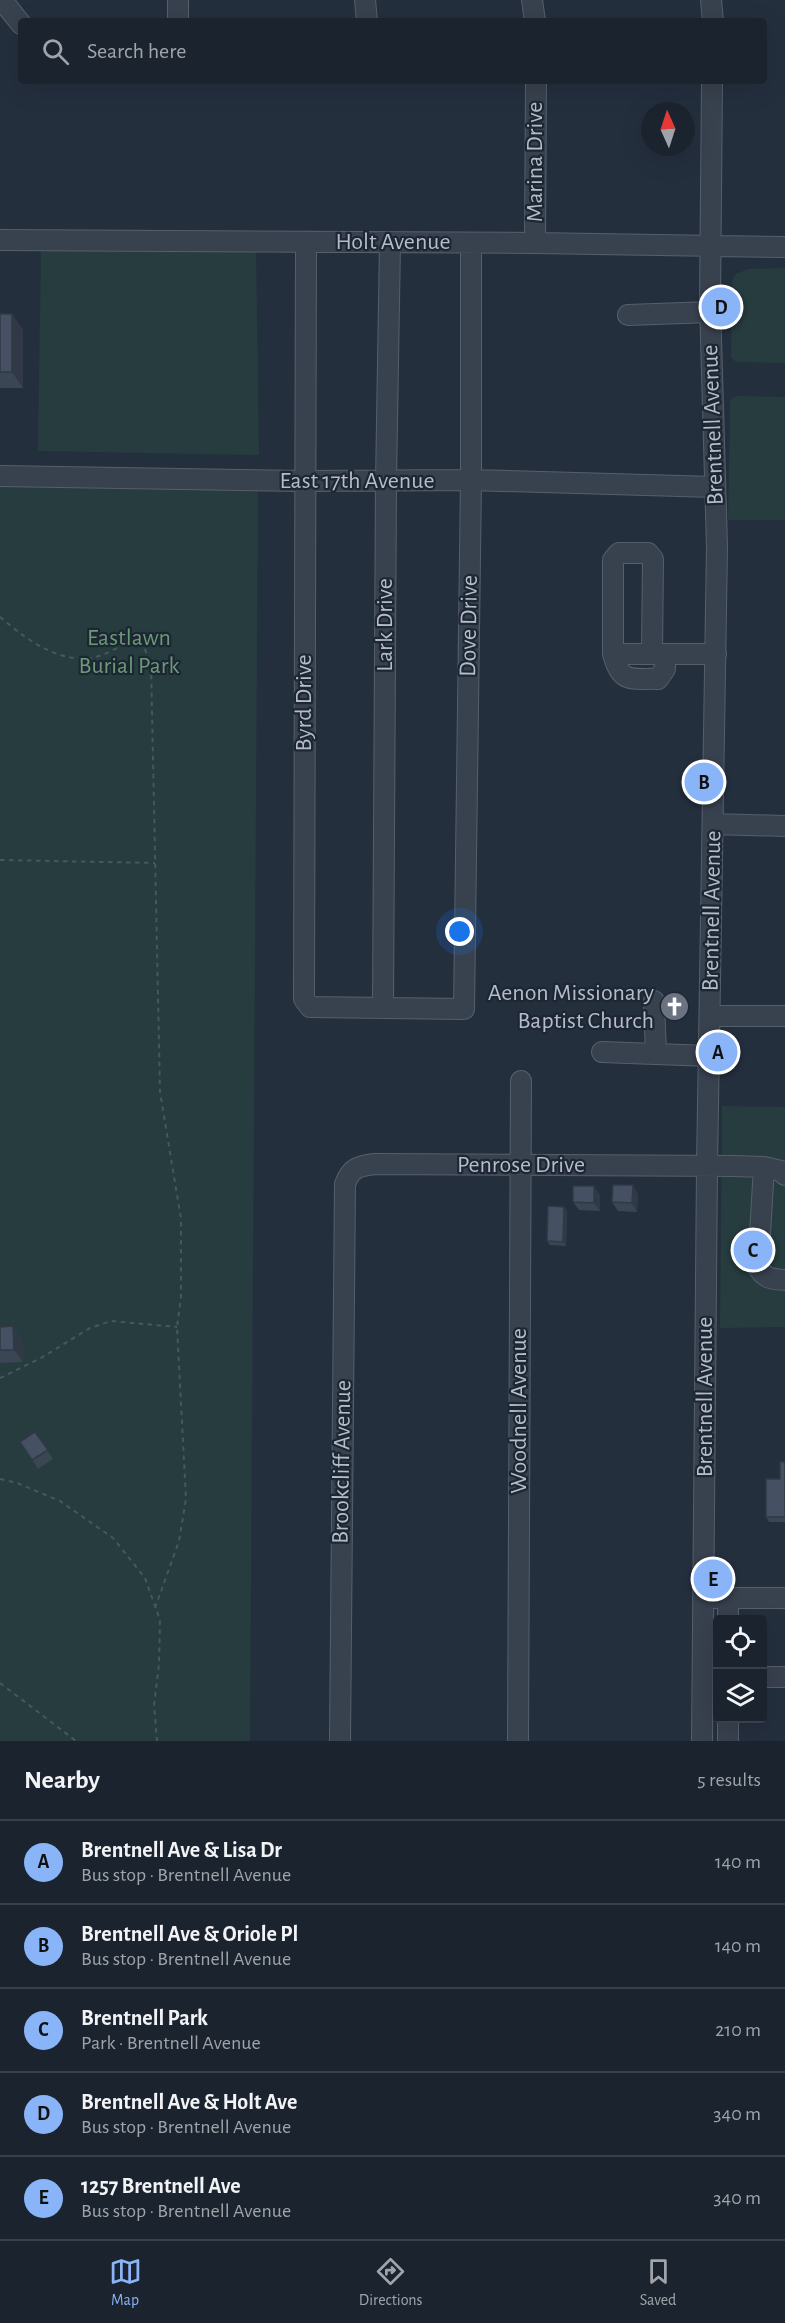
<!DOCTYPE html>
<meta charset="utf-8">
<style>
:root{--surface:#1b232e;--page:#242b36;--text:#f1f3f6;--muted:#a0a4aa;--line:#39404a;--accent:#8ab4f8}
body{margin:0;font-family:"Alegreya Sans",sans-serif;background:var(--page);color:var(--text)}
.controls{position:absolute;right:18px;bottom:18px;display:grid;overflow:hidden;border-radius:6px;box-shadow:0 6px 24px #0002}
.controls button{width:54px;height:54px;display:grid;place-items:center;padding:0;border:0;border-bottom:2px solid var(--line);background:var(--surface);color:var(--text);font:30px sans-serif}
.compass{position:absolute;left:641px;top:102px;width:54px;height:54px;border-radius:50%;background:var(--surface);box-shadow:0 6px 24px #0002;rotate:357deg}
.you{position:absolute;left:460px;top:932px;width:21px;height:21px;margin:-15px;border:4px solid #fff;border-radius:50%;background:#1a73e8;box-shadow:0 0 0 9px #1a73e833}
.badge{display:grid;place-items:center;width:39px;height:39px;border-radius:50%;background:var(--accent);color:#111;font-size:20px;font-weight:700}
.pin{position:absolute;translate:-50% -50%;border:3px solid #fff;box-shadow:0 2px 6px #0006}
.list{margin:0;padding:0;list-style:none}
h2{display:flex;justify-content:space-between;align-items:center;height:78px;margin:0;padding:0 24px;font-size:26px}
h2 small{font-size:20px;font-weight:400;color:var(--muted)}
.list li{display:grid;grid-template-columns:39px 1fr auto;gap:18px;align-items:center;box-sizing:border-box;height:84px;padding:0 24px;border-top:2px solid var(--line)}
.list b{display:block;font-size:22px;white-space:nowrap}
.list p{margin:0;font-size:20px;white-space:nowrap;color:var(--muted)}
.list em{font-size:20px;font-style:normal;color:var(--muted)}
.icon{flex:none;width:33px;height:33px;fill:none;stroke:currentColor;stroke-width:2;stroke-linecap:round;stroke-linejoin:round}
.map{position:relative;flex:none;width:785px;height:1741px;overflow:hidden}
.search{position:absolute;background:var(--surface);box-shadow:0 6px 24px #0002;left:18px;right:18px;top:18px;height:66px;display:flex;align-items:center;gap:15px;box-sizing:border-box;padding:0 21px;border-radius:6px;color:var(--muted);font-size:22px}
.sheet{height:498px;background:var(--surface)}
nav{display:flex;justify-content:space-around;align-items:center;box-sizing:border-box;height:84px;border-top:2px solid var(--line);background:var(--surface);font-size:16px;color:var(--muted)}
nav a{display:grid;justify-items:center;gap:3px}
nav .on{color:var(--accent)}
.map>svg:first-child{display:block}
.green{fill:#263c3f}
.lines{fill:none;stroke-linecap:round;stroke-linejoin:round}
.minor-casing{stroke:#565f6c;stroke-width:22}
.path{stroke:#44595c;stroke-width:2;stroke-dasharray:4.5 4.5;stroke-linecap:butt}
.minor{stroke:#38414e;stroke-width:20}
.wall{fill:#3b4654}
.shaded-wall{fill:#303945}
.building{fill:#455162;stroke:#303945;stroke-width:1.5}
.labels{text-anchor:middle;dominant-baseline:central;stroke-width:4.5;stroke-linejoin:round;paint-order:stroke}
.street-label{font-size:24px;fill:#b4bcc9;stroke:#1d2633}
.park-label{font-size:24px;fill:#6b9a76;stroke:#1d2633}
.poi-label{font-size:24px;fill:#b4bcc9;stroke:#1d2633;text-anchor:end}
</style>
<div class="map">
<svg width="785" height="1741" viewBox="0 0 785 1741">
<rect width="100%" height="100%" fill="#242f3e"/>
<path class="green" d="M41,248L256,249L259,455L38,451Z
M785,268V363L736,362L731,357L732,281L736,274L748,269Z
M736,396L785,397V520H728L730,400Z
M0,482L258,487L250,1741H0Z
M722,1106L785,1107V1327L720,1328Z"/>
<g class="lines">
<defs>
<path id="minor" d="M2,0L21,24
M178,0V21
M365,0L367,21
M532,0L535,21
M711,0L713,21
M0,240L535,243L785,247
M306,242L304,999L310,1007L464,1009L471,480V243
M535,243L536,81
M628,315L710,312
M0,476L304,481L471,480L714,487
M613,654C621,684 630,678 658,679L665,669V654
M652,654L653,559L648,553H619L613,560V654C647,654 681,654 716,654
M713,824L785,826
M654,1001L656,1054
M383,1008L386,482L390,243
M711,1016H785
M602,1052L709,1056
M764,1167L758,1267C765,1279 771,1279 785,1280
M703,1598H785
M728,1620V1598
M762,1677H785
M340,1741L345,1184C351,1168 358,1166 375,1164L734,1166L764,1167L781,1171L785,1175
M518,1741L521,1081
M702,1741L707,1167L717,547L710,303L712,81
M728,1741V1718"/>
</defs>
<use href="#minor" class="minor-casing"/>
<path class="path" d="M0,617C26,639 56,662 91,658C104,656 118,647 130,642L144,647L151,664L160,1092L181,1219V1297L177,1327L186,1499L179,1541L155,1608
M0,860L155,863
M0,1378L41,1358L90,1328L111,1321L177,1327
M0,1479L17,1483L60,1501L113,1538L145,1578L160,1620L159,1664L154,1705L157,1741
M0,1683L76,1741"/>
<use href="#minor" class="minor"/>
</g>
<path class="wall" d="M0,314H12L23,330V388H0Z
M638,1194L637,1212L618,1211L612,1202Z
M600,1195V1211L579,1210L573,1202Z
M564,1207L567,1211L566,1246L550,1245L547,1241Z
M0,1327L22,1338L23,1362L0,1363Z
M35,1432L53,1459L38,1469L20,1442Z
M785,1462V1522H769L766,1517Z"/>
<path class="shaded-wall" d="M12,314L23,330V388L12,372Z
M633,1185L638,1194L637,1212L632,1203Z
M594,1186L600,1195V1211L594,1203Z
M564,1207L567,1211L566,1246L563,1242Z
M13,1326L22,1338L23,1362L14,1350Z"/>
<path class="building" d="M0,314H12V372H0Z
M613,1185H633L632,1203L612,1202Z
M573,1186H594V1203L573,1202Z
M548,1206L564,1207L563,1242L547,1241Z
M13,1326L14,1350H0V1327Z
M35,1432L48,1450L32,1460L20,1442Z
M780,1462H785V1517H766V1479H780Z"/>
<defs>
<symbol id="church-disc" viewBox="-11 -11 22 22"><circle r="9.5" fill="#6b7280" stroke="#1d2633"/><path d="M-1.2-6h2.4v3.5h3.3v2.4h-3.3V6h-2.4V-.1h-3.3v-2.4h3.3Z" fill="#fff"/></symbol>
</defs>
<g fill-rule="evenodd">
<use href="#church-disc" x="658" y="990" width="33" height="33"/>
</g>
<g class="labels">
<g class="street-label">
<text transform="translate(535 162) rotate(-90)">Marina Drive</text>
<text x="393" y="242">Holt Avenue</text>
<text transform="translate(713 425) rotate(-92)">Brentnell Avenue</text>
<text x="357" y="481">East 17th Avenue</text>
<text transform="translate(385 625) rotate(-90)">Lark Drive</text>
<text transform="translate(469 626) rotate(-89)">Dove Drive</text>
<text transform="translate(304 703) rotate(-90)">Byrd Drive</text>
<text transform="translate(712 911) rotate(-89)">Brentnell Avenue</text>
<text x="521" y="1165">Penrose Drive</text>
<text transform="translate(705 1397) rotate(-90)">Brentnell Avenue</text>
<text transform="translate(519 1411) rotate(-90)">Woodnell Avenue</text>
<text transform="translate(342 1462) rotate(-89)">Brookcliff Avenue</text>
</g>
<g class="park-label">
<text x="129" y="638">Eastlawn<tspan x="129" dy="28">Burial Park</tspan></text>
</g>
<g class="poi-label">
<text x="654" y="993">Aenon Missionary<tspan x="654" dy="28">Baptist Church</tspan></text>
</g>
</g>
</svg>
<div class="controls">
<button><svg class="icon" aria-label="locate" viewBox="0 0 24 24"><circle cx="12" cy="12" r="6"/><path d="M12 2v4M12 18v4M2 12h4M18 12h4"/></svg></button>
<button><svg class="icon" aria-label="layers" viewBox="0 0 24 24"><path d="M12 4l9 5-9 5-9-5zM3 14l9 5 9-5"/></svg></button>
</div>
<svg class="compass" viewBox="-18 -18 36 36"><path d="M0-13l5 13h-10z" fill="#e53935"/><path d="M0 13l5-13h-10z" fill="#a0a4aa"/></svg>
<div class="you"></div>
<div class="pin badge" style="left:718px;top:1052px">A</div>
<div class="pin badge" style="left:704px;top:782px">B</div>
<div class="pin badge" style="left:753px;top:1250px">C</div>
<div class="pin badge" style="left:721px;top:307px">D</div>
<div class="pin badge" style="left:713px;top:1579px">E</div>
<div class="search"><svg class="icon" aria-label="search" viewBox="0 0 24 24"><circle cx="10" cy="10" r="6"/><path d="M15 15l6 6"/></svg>Search here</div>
</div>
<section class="sheet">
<h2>Nearby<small>5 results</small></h2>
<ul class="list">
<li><span class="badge">A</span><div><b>Brentnell Ave &amp; Lisa Dr</b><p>Bus stop · Brentnell Avenue</p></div><em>140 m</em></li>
<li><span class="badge">B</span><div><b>Brentnell Ave &amp; Oriole Pl</b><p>Bus stop · Brentnell Avenue</p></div><em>140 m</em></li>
<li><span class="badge">C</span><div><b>Brentnell Park</b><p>Park · Brentnell Avenue</p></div><em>210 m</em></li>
<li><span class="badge">D</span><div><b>Brentnell Ave &amp; Holt Ave</b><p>Bus stop · Brentnell Avenue</p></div><em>340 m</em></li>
<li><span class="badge">E</span><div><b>1257 Brentnell Ave</b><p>Bus stop · Brentnell Avenue</p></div><em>340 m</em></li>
</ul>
</section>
<nav>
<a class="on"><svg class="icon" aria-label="map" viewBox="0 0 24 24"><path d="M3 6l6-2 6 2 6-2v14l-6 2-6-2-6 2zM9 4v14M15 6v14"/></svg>Map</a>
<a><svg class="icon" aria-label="directions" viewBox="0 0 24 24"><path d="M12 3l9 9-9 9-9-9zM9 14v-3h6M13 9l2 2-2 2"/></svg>Directions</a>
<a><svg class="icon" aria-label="saved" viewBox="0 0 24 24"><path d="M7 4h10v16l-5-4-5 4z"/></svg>Saved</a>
</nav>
